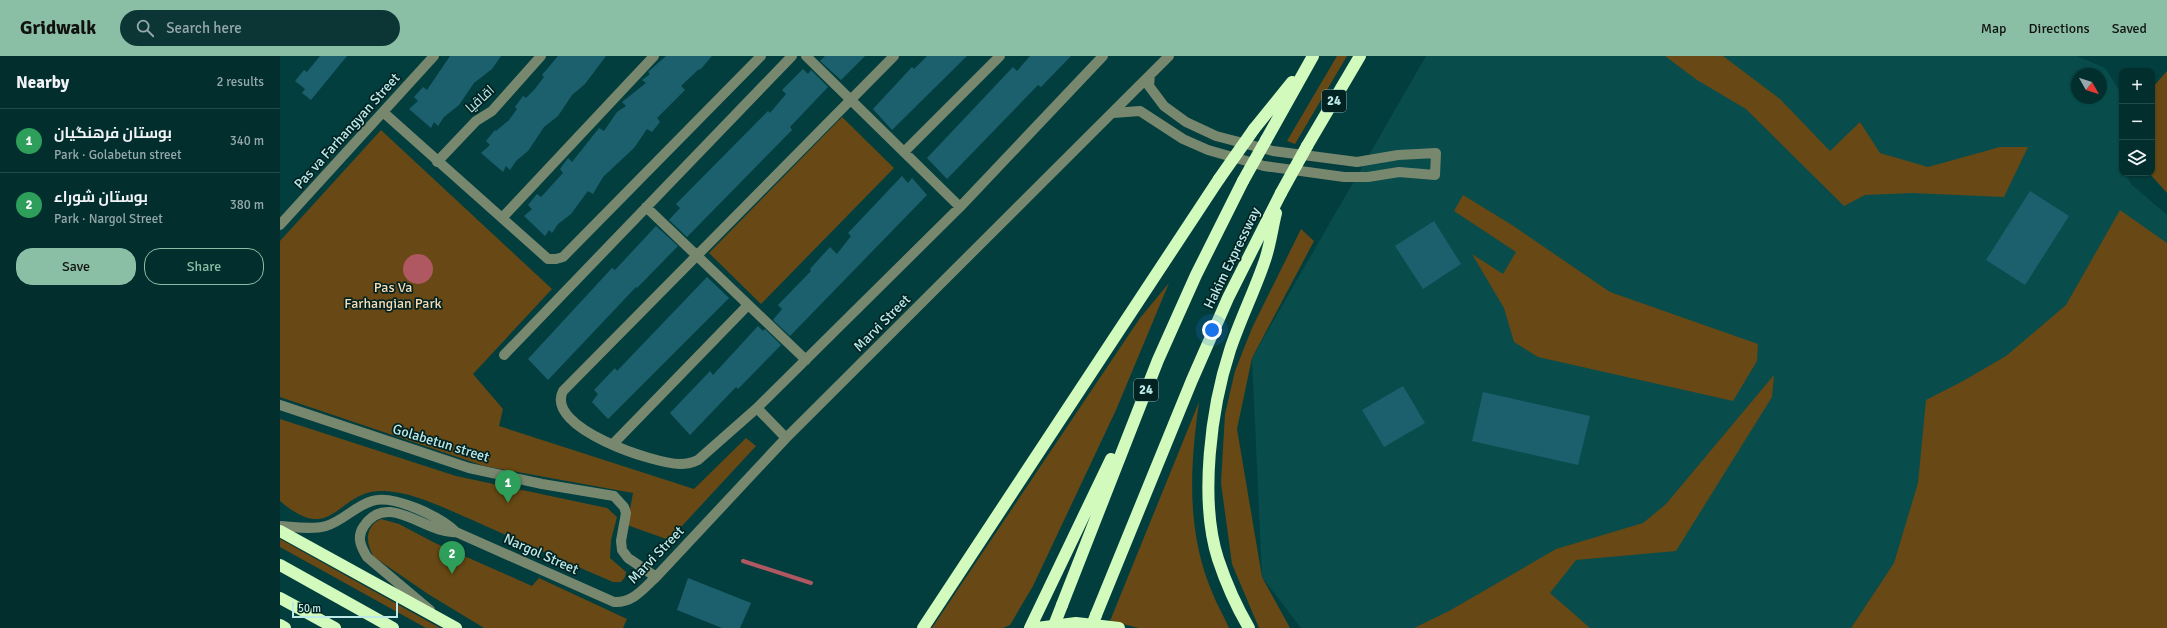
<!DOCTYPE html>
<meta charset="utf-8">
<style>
:root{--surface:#022e2e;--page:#0c3636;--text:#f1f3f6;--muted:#96a8aa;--line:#234a4a;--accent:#8abfa5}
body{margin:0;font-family:Signika,Cairo,sans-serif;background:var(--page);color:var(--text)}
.controls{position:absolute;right:12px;top:12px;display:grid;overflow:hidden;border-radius:8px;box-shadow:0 1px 3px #0004}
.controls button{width:36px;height:36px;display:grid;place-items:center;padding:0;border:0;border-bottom:1px solid var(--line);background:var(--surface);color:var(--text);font:20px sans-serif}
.compass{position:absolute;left:1791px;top:12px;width:36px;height:36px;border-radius:50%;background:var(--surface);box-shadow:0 1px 3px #0004;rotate:129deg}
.scale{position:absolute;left:12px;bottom:10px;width:106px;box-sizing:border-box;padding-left:4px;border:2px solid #bdeae9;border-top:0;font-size:11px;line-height:14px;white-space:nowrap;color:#bdeae9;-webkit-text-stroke:3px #032323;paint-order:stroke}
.you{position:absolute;left:932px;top:274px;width:14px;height:14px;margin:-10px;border:3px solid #fff;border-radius:50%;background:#1a73e8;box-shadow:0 0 0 6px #1a73e833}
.badge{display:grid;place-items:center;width:26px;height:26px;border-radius:50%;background:var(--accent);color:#fff;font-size:13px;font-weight:700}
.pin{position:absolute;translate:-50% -33px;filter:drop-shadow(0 1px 2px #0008)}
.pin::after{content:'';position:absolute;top:21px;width:14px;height:12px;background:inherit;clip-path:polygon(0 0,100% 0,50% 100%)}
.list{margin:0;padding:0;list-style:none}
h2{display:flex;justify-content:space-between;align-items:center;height:52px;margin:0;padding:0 16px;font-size:17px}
h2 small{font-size:13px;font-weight:400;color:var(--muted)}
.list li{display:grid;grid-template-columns:26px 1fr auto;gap:12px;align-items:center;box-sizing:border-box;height:64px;padding:0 16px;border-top:1px solid var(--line)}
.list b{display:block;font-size:15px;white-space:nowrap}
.list p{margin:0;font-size:13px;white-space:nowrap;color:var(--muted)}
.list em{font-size:13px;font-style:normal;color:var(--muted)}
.actions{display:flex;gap:8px;padding:12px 16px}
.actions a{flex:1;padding:9px 0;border:1px solid var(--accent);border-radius:16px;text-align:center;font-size:14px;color:var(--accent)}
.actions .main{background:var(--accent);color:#111}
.icon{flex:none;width:22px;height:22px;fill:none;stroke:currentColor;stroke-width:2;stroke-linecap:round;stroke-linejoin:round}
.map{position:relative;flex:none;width:1887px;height:572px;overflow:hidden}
header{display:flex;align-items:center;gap:24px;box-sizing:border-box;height:56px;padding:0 20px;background:var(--accent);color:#111}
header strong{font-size:19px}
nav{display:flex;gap:22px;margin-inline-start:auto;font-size:14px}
.search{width:280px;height:36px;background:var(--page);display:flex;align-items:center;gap:10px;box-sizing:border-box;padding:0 14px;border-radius:22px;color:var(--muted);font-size:15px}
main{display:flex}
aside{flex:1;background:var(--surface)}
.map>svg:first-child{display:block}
.built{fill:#084c4c;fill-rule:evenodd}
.green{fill:#684814}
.water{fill:#b05861}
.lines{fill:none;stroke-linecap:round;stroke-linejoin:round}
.stream{stroke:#b05861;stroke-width:4}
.building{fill:#1c606e}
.minor{stroke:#78886f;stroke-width:10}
.highway{stroke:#d2fabc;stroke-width:12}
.highway-bridge{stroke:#d2fabc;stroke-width:12}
.labels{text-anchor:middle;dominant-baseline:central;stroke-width:3.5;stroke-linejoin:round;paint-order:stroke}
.shield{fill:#032323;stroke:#85aeae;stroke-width:1}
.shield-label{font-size:13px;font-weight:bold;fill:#bdeae9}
.street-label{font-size:14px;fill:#bdeae9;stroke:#032323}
.park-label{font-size:14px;fill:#f7dbb5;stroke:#032323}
</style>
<header>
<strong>Gridwalk</strong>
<div class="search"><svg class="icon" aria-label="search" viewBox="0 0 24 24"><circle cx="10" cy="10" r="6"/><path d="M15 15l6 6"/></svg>Search here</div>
<nav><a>Map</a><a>Directions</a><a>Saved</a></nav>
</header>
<main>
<aside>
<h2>Nearby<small>2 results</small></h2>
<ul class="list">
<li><span class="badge" style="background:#2e9e5b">1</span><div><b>بوستان فرهنگیان</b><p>Park · Golabetun street</p></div><em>340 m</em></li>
<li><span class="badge" style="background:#2e9e5b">2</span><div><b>بوستان شوراء</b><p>Park · Nargol Street</p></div><em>380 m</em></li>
</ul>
<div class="actions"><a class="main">Save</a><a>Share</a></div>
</aside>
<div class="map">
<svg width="1887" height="572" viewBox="0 0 1887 572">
<rect width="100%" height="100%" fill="#033e3e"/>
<path class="built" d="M1146,0H1797L1825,12L1841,37L1840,107L1842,117H1845L1851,128L1887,159V236L1773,269L1571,572H1021L982,521L972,302ZM1797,18H1821V42H1797Z"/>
<path class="green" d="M1057,0H1067L1015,88L1007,85Z
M1385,0H1443L1500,43L1550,95L1580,66L1600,97L1648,111L1720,91H1748L1724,141L1632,137L1585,139L1564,150L1466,53L1417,24Z
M1887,15V137L1869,117H1872V32Z
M562,61L614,112L481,248L429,197Z
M101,74L272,233L193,318L223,353L219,370L414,433L466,382L476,390L389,484L347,469L353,437L204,410L0,341V185Z
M1183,139L1232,169L1330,236L1478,288L1477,305L1453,345L1258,301L1234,286L1224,252L1192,198L1223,218L1236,196L1174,155Z
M1840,154L1887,187V572H1571L1614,507L1638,427L1646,344L1683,325L1726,300L1786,249Z
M1021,173L1034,185L972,302L957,373L982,521L1010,572H979L952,508L941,427L945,358L955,315L972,272Z
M889,227L836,354L753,530L730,569L723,572H652L860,262Z
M1494,319L1492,341L1396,495L1296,504L1270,537L1310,572H1134L1169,555L1276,493L1363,467L1386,448Z
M919,346C910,411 906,474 932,536C937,549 944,560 949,572H859L830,565Z
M0,363L176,420L327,452L337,461L331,484L330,502L346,516L345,521L341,526H333C289,507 244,487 199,467C173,456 134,436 105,435C56,432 55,492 0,445Z
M101,463L119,468L155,487L252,530L259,522L347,563L343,572H204L148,538L94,501C85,487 85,470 101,463Z
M0,483L160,572H146L0,491Z"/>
<path class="water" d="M123 213a15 15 0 1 1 30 0a15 15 0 1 1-30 0Z"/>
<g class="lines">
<path class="stream" d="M463,505L531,527"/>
</g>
<path class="building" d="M40,0H67L31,44L22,37L25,33L15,25L24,14L27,16Z
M170,0H221L212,13L194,27L179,49L164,61L158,70L154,66L151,72L129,53L138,45L134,41L143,31L147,34Z
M278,0H326L305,28L292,39L278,60L264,71L248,95L236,105L230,114L226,110L223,116L201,97L210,89L206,85L215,74L216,75L229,64L237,53L235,51L243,40L246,42L254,34L264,21L262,19Z
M386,0H432L420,14L419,13L401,30L405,34L377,62L380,66L372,76L367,73L354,92L323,121L313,138L308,135L291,158L278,168L272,177L269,174L265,180L244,160L252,153L248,149L257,138L261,141L283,117L280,113L288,102L292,106L319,72L324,75L337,56L346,50L342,46L366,27L362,24L370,18L368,16Z
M545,0H585L561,24L540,5Z
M647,0H687L612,74L593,53L632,11L634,13Z
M750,0H791L761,31L758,29L667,123L647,102L733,11L737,15Z
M523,13L528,18L531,14L548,31L510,71L512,74L407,181L389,164L400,152L396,148L488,55L490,57L506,38L502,34Z
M622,120L628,127L632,122L647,139L510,280L493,264L502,253L498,249L531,215L530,213L550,191L557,198L571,180L568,177Z
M1750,135L1789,160L1745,229L1706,204Z
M1154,165L1181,208L1143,233L1115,190Z
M376,170L398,190L357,232L356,231L268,324L248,303L332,212L335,214Z
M427,221L449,242L328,363L312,346L318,338L314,334L335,312L337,315Z
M478,270L483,275L485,273L501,289L458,333L456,331L410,379L390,357L430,315L433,319Z
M1123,330L1145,367L1104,391L1082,354Z
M1203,336L1310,360L1298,409L1192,385Z
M408,522L471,547L460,572H442L397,554Z"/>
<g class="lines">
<path class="minor" d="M526,0L680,151
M614,0L283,335C264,372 375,408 400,408C407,408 412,407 418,404L477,352L680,151L823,0
M103,56L268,203H276L283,201L481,0
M833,57L860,55L903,83L928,94L984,110L1064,121H1088L1119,116L1155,119L1156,97L1118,99L1077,106L993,95L936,80L906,66L884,50L869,30L870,19
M624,96L720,0
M157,106L196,65L212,55L261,0
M366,151L526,304
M222,162L374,0
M0,169L154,0
M224,299L512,0
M0,349L189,412L262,428L334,440L344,451L346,457L341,485L342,494L348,502L376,521
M477,352L506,382
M333,388L468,249
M0,470C15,471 32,474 46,470C63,465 75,450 92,445C113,438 161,461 176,476L334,546C353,547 363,533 376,521L506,382L889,0
M150,554L87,501C81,491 76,481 84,470C108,434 147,479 176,476"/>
<path class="highway" d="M974,73L1012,26
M986,84L1033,0
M1027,90L1080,0
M0,475L176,572
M0,509L113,572
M0,542L55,572
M782,549L878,304L916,219L963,125
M816,559L912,324L948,242L1001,137
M0,569L5,572
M643,572L939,123
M750,572L831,403
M757,572L796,567L839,572
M969,572C956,550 946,527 938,503C919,444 931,352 950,294C960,264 974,236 984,207C990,191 992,173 996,157"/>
<path class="highway-bridge" d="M939,123L974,73
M963,125L986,84
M1001,137L1027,90
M773,572L782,549
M811,572L816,559"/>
</g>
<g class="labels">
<g class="shield">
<rect x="1042" y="34" width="24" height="22" rx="3"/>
<rect x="854" y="323" width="24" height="22" rx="3"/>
</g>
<g class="shield-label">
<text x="1054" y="45">24</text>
<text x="866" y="334">24</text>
</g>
<g class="street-label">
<text transform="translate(200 43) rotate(-42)">اقاقیا</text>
<text transform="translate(67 75) rotate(-48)">Pas va Farhangyan Street</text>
<text transform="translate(952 202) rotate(-64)">Hakim Expressway</text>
<text transform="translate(602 267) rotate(-45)">Marvi Street</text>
<text transform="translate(161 387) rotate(17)">Golabetun street</text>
<text transform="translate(261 498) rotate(24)">Nargol Street</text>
<text transform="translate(376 499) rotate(-46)">Marvi Street</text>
</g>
<g class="park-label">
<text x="113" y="231">Pas Va<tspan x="113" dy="16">Farhangian Park</tspan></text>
</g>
</g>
</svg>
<div class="controls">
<button>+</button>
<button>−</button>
<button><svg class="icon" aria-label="layers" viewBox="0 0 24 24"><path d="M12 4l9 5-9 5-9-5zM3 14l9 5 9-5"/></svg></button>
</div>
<svg class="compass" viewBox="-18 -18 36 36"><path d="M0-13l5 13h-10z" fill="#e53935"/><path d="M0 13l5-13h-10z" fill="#96a8aa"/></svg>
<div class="scale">50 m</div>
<div class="you"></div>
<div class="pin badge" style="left:228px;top:447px;background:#2e9e5b">1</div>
<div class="pin badge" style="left:172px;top:518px;background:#2e9e5b">2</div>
</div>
</main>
